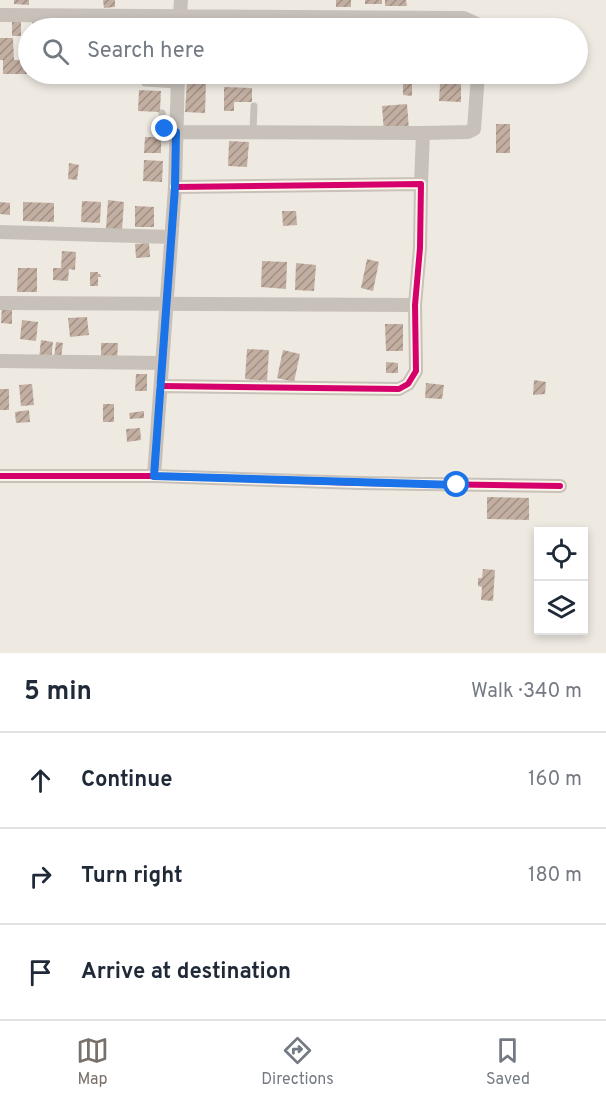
<!DOCTYPE html>
<meta charset="utf-8">
<style>
:root{--surface:#fff;--page:#f6f6f7;--text:#1f2937;--muted:#747a83;--line:#e0e1e3;--accent:#787069}
body{margin:0;font-family:Overpass,sans-serif;background:var(--page);color:var(--text)}
.controls{position:absolute;right:18px;bottom:18px;display:grid;overflow:hidden;border-radius:0px;box-shadow:0 3px 9px #0003}
.controls button{width:54px;height:54px;display:grid;place-items:center;padding:0;border:0;border-bottom:2px solid var(--line);background:var(--surface);color:var(--text);font:30px sans-serif}
.stop{position:absolute;width:18px;height:18px;margin:-14px;border:4px solid #1a73e8;border-radius:50%;background:#fff}
.stop.end{background:#1a73e8;border-color:#fff;box-shadow:0 2px 6px #0008}
.list{margin:0;padding:0;list-style:none}
h2{display:flex;justify-content:space-between;align-items:center;height:78px;margin:0;padding:0 24px;font-size:26px}
h2 small{font-size:20px;font-weight:400;color:var(--muted)}
.list li{display:grid;grid-template-columns:39px 1fr auto;gap:18px;align-items:center;box-sizing:border-box;height:96px;padding:0 24px;border-top:2px solid var(--line)}
.list b{display:block;font-size:22px;white-space:nowrap}
.list em{font-size:20px;font-style:normal;color:var(--muted)}
.icon{flex:none;width:33px;height:33px;fill:none;stroke:currentColor;stroke-width:2;stroke-linecap:round;stroke-linejoin:round}
.map{position:relative;flex:none;width:606px;height:653px;overflow:hidden}
.search{position:absolute;background:var(--surface);box-shadow:0 3px 9px #0003;left:18px;right:18px;top:18px;height:66px;display:flex;align-items:center;gap:15px;box-sizing:border-box;padding:0 21px;border-radius:33px;color:var(--muted);font-size:22px}
.sheet{height:366px;background:var(--surface)}
nav{display:flex;justify-content:space-around;align-items:center;box-sizing:border-box;height:84px;border-top:2px solid var(--line);background:var(--surface);font-size:16px;color:var(--muted)}
nav a{display:grid;justify-items:center;gap:3px}
nav .on{color:var(--accent)}
.map>svg:first-child{display:block}
.building{fill:url(#building-hatch)}
.lines{fill:none;stroke-linecap:round;stroke-linejoin:round}
.service{stroke:#c8c1ba;stroke-width:7}
.minor{stroke:#c8c1ba;stroke-width:14}
.cycleway-casing{stroke:#fbf4e9;stroke-width:10}
.cycleway{stroke:#d6006c;stroke-width:6}
.route{stroke:#1a73e8;stroke-width:8}
</style>
<div class="map">
<svg width="606" height="653" viewBox="0 0 606 653">
<defs>
<pattern id="building-hatch" width="6" height="6" patternUnits="userSpaceOnUse" patternTransform="scale(1.5)"><rect width="6" height="6" fill="#c3afa2"/><path d="M-1 1l2-2M0 6l6-6M5 7l2-2" fill="none" stroke="#9f8f84"/></pattern>
</defs>
<rect width="100%" height="100%" fill="#eeeae2"/>
<path class="building" d="M14,0H29V5L14,4Z
M103,0H115V7L104,8Z
M336,0H351V7H336Z
M365,0H382V4H365Z
M385,0H406L407,6H385Z
M32,21H41V28H32Z
M12,22H21V36H12Z
M344,24V28H320V25Z
M0,38H13L14,60H19V43H28V74H3V60H0Z
M74,74H90V79H74Z
M139,74H157V77H139Z
M187,81L206,82L205,113L185,112Z
M403,81H412V96L403,95Z
M440,84H461V102L439,101Z
M224,87L252,88V102H234V111H224Z
M139,90L161,91L160,112L138,111Z
M407,104L409,130L384,132L382,106Z
M496,124H510V153H496Z
M145,137H161V153H144Z
M229,141L249,142L247,167L228,166Z
M144,160L163,161L162,182L143,181Z
M69,163L79,165L77,180L68,179Z
M108,200L124,202L122,230L106,229Z
M82,201L101,202L100,223L81,222Z
M0,202L10,203V215L0,214Z
M23,202L54,203V222L23,221Z
M135,206L154,207V227H135Z
M282,211H296L297,225L283,226Z
M149,243L150,257L136,258L135,244Z
M62,251L76,252L75,270L69,269L68,281L53,280V268H61Z
M367,259L379,262L373,291L361,288Z
M262,261L287,262L286,289L261,287Z
M296,263L316,265L314,291L295,290Z
M18,268H37V292H17Z
M90,272H98V274H100L101,277H98V286H90Z
M2,307L12,308V324L1,323Z
M87,317L89,335L70,337L68,318Z
M22,320L38,322L36,341L20,339Z
M385,324H403V351H386Z
M41,340L53,342L51,361L39,359Z
M56,342L63,343L61,358H54Z
M101,343H118L117,361L101,360Z
M247,349L269,350L267,381L245,379Z
M283,350L300,354L294,382L277,378Z
M386,362L398,363V373H386Z
M136,374H147V391H135Z
M534,380L546,382L545,394L533,395Z
M426,383L444,385L442,399L425,398Z
M32,384L34,405L21,406L19,385Z
M0,389H9V410H0Z
M103,404H114V422H103Z
M29,410L30,422L16,423L15,412Z
M144,411V418L130,419L129,413Z
M140,428L141,440L127,442L126,429Z
M487,497L529,498V520L487,519Z
M483,569L495,570L493,601L481,600L482,587L478,586V578H482Z"/>
<g class="lines">
<path class="service" d="M145,83L177,85
M162,113L165,129L176,132
M253,132L254,106"/>
<path class="minor" d="M0,15L464,18L475,23L479,28
M179,28L181,0
M176,132L423,133L421,184
M423,133L468,132L474,129L478,74
M0,232L171,237
M0,303L415,305
M0,361L162,363
M161,386L399,389L408,384L416,371L415,305L420,248L421,184L175,187
M0,476H154L359,483L560,486
M154,476L175,187L178,74"/>
<defs>
<path id="cycleway" d="M161,386L399,389L408,384L416,371L415,305L420,248L421,184L175,187
M0,476H154L359,483L560,486"/>
</defs>
<use href="#cycleway" class="cycleway-casing"/>
<use href="#cycleway" class="cycleway"/>
</g>
<g class="lines">
<path class="route" d="M165,129L176,132L175,187L154,476L457,485"/>
</g>
</svg>
<div class="controls">
<button><svg class="icon" aria-label="locate" viewBox="0 0 24 24"><circle cx="12" cy="12" r="6"/><path d="M12 2v4M12 18v4M2 12h4M18 12h4"/></svg></button>
<button><svg class="icon" aria-label="layers" viewBox="0 0 24 24"><path d="M12 4l9 5-9 5-9-5zM3 14l9 5 9-5"/></svg></button>
</div>
<div class="stop" style="left:457px;top:485px"></div>
<div class="stop end" style="left:165px;top:129px"></div>
<div class="search"><svg class="icon" aria-label="search" viewBox="0 0 24 24"><circle cx="10" cy="10" r="6"/><path d="M15 15l6 6"/></svg>Search here</div>
</div>
<section class="sheet">
<h2>5 min<small>Walk · 340 m</small></h2>
<ul class="list">
<li><svg class="icon" aria-label="ahead" viewBox="0 0 24 24"><path d="M12 20V5M6 11l6-6 6 6"/></svg><div><b>Continue</b></div><em>160 m</em></li>
<li><svg class="icon" aria-label="right" viewBox="0 0 24 24"><path d="M7 20v-9h11M14 6l5 5-5 5"/></svg><div><b>Turn right</b></div><em>180 m</em></li>
<li><svg class="icon" aria-label="arrive" viewBox="0 0 24 24"><path d="M6 21V4h12l-3 4 3 4H6"/></svg><div><b>Arrive at destination</b></div></li>
</ul>
</section>
<nav>
<a class="on"><svg class="icon" aria-label="map" viewBox="0 0 24 24"><path d="M3 6l6-2 6 2 6-2v14l-6 2-6-2-6 2zM9 4v14M15 6v14"/></svg>Map</a>
<a><svg class="icon" aria-label="directions" viewBox="0 0 24 24"><path d="M12 3l9 9-9 9-9-9zM9 14v-3h6M13 9l2 2-2 2"/></svg>Directions</a>
<a><svg class="icon" aria-label="saved" viewBox="0 0 24 24"><path d="M7 4h10v16l-5-4-5 4z"/></svg>Saved</a>
</nav>
